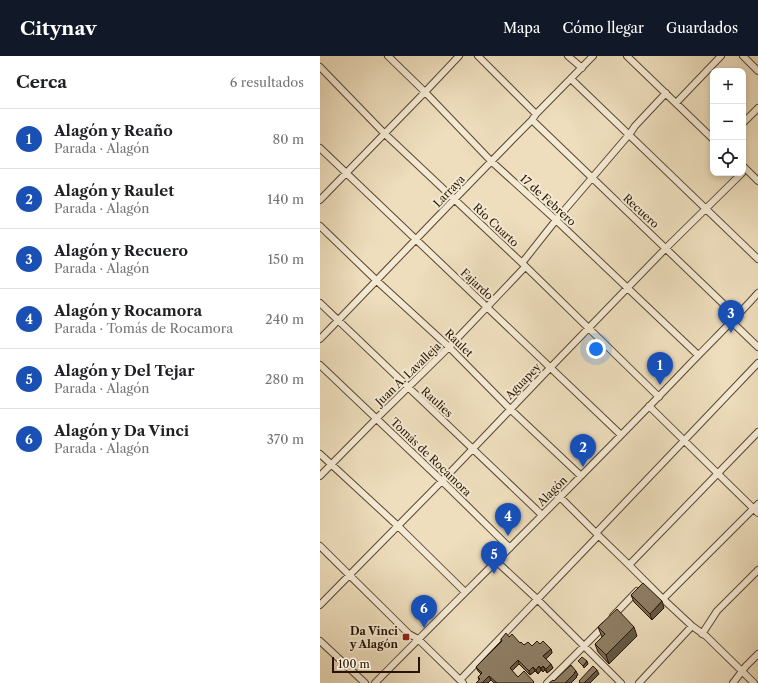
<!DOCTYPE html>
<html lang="es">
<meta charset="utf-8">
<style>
:root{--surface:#fff;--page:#f6f6f6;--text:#202124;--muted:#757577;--line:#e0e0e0;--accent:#111827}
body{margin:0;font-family:"Libre Caslon Text",serif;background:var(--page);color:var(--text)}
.controls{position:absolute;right:12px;top:12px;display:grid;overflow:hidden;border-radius:8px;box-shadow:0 2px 6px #0003}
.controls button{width:36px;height:36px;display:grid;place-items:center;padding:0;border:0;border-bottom:1px solid var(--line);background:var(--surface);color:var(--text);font:20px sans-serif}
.scale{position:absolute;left:12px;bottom:10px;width:88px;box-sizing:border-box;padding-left:4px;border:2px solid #271302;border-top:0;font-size:11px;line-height:14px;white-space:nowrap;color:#271302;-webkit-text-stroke:3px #f4ead4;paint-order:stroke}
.you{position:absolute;left:276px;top:293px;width:14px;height:14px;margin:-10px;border:3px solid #fff;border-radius:50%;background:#1a73e8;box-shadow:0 0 0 6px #1a73e833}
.badge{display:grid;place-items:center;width:26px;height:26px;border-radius:50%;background:var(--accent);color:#fff;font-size:13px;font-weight:700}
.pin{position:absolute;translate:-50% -33px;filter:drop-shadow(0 1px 2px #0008)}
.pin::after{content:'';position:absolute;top:21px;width:14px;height:12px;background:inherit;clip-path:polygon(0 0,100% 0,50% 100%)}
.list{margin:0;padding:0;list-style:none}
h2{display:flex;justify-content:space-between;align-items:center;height:52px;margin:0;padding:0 16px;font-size:17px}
h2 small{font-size:13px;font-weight:400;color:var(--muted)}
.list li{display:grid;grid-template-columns:26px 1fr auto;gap:12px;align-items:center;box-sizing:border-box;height:60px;padding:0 16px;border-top:1px solid var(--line)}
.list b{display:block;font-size:15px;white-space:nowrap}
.list p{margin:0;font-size:13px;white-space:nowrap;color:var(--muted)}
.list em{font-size:13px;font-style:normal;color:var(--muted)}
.icon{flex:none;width:22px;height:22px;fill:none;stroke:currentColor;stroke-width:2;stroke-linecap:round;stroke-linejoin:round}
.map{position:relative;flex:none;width:438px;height:627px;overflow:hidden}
header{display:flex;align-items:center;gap:24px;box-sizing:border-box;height:56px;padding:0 20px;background:var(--accent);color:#fff}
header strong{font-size:19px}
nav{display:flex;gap:22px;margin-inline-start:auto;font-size:14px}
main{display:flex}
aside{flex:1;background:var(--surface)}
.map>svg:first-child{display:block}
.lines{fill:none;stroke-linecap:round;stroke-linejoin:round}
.minor-casing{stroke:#594631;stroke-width:8}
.minor{stroke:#f4ead4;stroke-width:6}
.wall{fill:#7a6c55;stroke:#271302}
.shaded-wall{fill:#635845;stroke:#271302}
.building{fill:#8e7d63;stroke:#271302}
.poi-dot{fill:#8f2418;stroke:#f4ead4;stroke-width:1.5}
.labels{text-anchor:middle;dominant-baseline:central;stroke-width:4;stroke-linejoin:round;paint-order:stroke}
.street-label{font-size:11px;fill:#271302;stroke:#f4ead4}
.poi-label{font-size:11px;font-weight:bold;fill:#271302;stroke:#f4ead4;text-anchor:end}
</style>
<header>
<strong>Citynav</strong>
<nav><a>Mapa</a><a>Cómo llegar</a><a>Guardados</a></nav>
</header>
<main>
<aside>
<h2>Cerca<small>6 resultados</small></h2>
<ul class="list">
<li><span class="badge" style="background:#1a4fb4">1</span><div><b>Alagón y Reaño</b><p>Parada · Alagón</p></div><em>80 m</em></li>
<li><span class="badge" style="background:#1a4fb4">2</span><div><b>Alagón y Raulet</b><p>Parada · Alagón</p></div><em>140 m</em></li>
<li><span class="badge" style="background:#1a4fb4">3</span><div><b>Alagón y Recuero</b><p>Parada · Alagón</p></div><em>150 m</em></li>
<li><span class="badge" style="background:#1a4fb4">4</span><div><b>Alagón y Rocamora</b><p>Parada · Tomás de Rocamora</p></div><em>240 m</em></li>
<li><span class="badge" style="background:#1a4fb4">5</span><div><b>Alagón y Del Tejar</b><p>Parada · Alagón</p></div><em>280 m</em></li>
<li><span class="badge" style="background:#1a4fb4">6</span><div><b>Alagón y Da Vinci</b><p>Parada · Alagón</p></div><em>370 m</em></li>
</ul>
</aside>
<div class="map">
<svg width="438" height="627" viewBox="0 0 438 627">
<rect width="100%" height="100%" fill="#eedebd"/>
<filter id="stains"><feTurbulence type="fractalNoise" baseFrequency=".005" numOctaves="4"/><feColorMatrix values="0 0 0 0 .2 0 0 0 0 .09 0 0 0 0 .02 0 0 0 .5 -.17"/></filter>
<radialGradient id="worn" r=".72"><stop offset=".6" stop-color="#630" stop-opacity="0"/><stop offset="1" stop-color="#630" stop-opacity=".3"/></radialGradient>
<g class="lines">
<defs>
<path id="minor" d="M68,0L105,36L171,105L236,164L378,299
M158,0L216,58
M248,0L262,12
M307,0L393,83
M423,0L438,15
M0,11L65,78L202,207L339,341
M251,23L438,203
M356,47L401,0
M212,64L417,261
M423,67L438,52
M0,92L301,379
M423,110L438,125
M0,144L105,36L139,0
M0,170L57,225L129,291L190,353L261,420
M202,207L236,164L307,81L309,79L315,70L346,37
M0,247L222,459
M412,266L438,291
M0,283C71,210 140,136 212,64L216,58L273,0
M0,309L122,425L190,492
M329,350L438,457
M0,398L78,470L145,536
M0,420L56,363L129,291L205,211
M240,441L276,477L309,509L343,543L372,570L386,580L434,627
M276,477L438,307
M0,490L89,578L98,583L143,627
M176,505L217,543L301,627
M309,509L438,376
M343,543L438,448
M0,549L122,425L230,312L346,192L422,117
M293,560L317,535
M382,578L397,555L438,514
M0,585L45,627
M140,624L278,480
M55,627C160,521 266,417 369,309C392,285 416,262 438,237
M227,627L284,570
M319,627L372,570
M413,627L426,610L438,598"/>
</defs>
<use href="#minor" class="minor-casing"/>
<use href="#minor" class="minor"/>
</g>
<path class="wall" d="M311,539L344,552L332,564L314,546Z
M278,571L317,580L289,608L278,596L275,588L282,581Z
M189,581L204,589L212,590L220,588L231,593L232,597L226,603L233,612L227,617L225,614L223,616L221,614L218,618L215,615L210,619L199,608L192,615L198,621L214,627H174L171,624H159L158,621L161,618L158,615L156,611L181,585V583Z"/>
<path class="shaded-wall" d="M342,545L344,552L332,564L330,558Z
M314,571L317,580L289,608L286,599Z
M231,593L232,597L225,604L223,600Z
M198,604L199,608L191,616L190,612Z
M267,605L268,608L264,612L263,610Z
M231,608L233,612L227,617L226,613Z
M219,610L221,614L218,618L216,614Z
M223,610L225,614L223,616L221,612Z
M213,611L215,615L210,619L209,615Z
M277,614L279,618L270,627H264Z
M256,615L258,619L256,620L257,621L251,627H245Z
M169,620L171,624L168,627H162Z"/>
<path class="building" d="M323,527L342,545L330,558L311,539Z
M297,553L314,571L286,599L275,588L285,578L278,571Z
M186,577L189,581L192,578L200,587L201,586L204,589L208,586L212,590L217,585L220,588L223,585L231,593L223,600L231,608L226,613L223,610L221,612L219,610L216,614L213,611L209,615L198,604L190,612L198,621L204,615L214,626L213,627H177L169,620L162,627H156L160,623L158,621L162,617L156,611L182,585L181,583Z
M262,601L267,605L263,610L258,605Z
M251,609L256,615L254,617H255L245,627H229L233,624L234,625Z
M273,610L277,614L264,627H259L260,626L259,625Z"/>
<rect class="poi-dot" x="82" y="577" width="8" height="8" rx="2"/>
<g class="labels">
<g class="street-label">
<text transform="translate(129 135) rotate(-46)">Larraya</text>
<text transform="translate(228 144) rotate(42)">17 de Febrero</text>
<text transform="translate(321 155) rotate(43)">Recuero</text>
<text transform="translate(176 169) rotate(43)">Río Cuarto</text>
<text transform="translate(157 228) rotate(43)">Fajardo</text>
<text transform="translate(139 287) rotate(44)">Raulet</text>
<text transform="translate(88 318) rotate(-44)">Juan A. Lavalleja</text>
<text transform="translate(203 325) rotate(-46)">Aguapey</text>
<text transform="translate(117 346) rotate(43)">Raulies</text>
<text transform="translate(111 401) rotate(44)">Tomás de Rocamora</text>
<text transform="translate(232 435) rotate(-45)">Alagón</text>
</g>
<g class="poi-label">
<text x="78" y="575">Da Vinci<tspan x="78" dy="13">y Alagón</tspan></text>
</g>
</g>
<rect width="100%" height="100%" filter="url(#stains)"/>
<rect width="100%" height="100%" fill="url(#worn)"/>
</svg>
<div class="controls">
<button>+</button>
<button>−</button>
<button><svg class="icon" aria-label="locate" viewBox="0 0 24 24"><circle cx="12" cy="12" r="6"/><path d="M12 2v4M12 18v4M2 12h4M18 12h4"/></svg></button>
</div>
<div class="scale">100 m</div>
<div class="you"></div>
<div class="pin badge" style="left:340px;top:329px;background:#1a4fb4">1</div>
<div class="pin badge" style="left:263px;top:411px;background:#1a4fb4">2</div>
<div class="pin badge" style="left:411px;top:277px;background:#1a4fb4">3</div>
<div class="pin badge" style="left:188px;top:480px;background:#1a4fb4">4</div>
<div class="pin badge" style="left:174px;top:518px;background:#1a4fb4">5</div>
<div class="pin badge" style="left:104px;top:572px;background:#1a4fb4">6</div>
</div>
</main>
